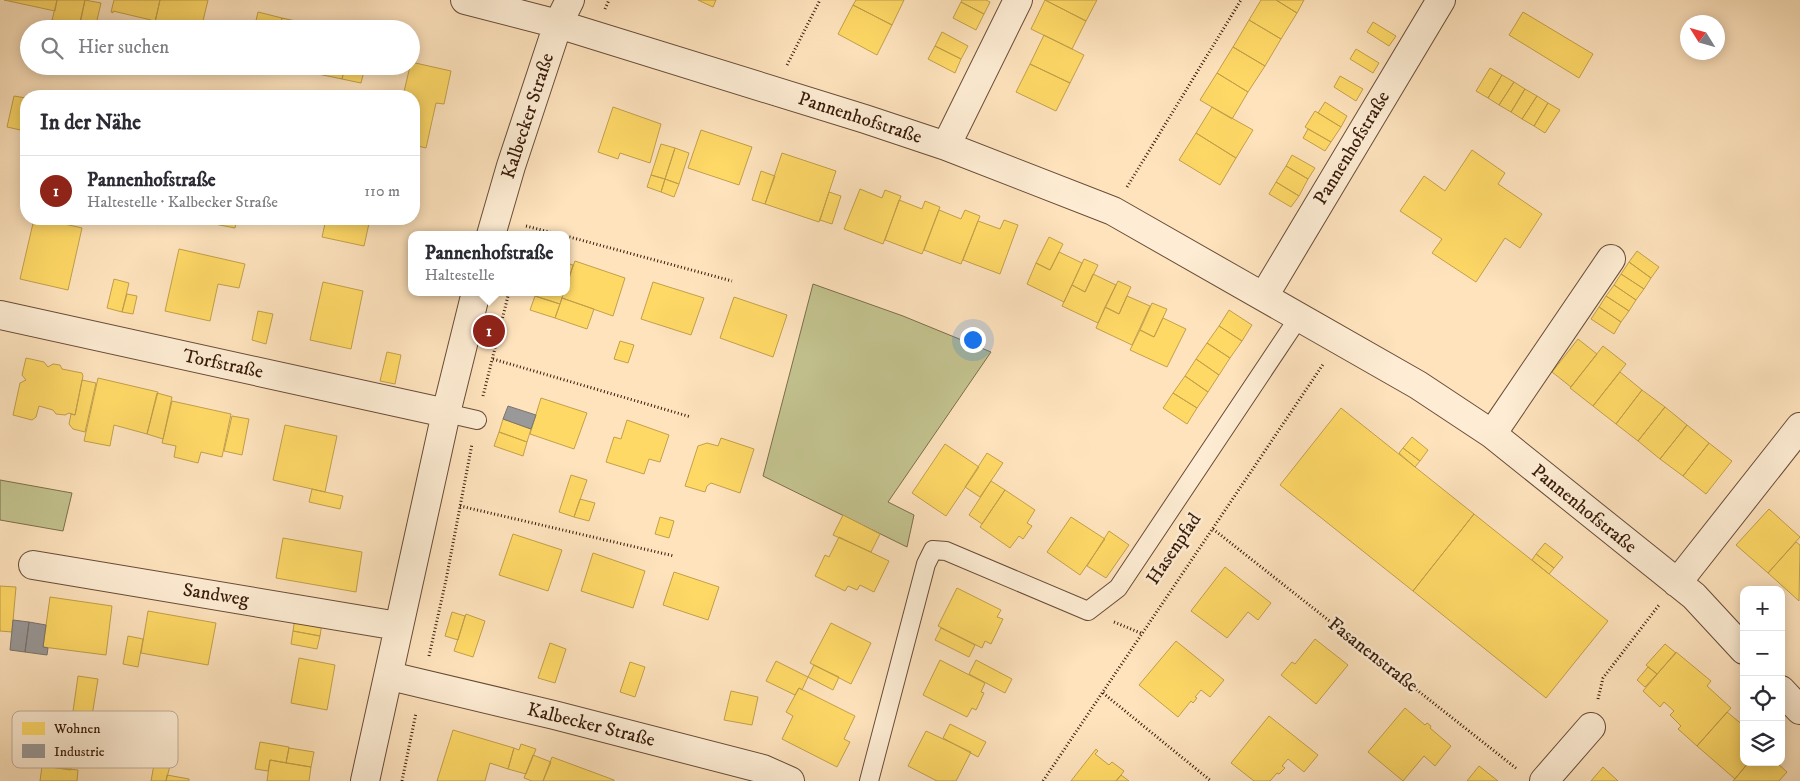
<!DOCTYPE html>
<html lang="de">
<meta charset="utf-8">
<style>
:root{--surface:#fff;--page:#f7f7f7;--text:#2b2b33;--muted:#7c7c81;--line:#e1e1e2;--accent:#8f2418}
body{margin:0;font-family:"IM FELL DW Pica",serif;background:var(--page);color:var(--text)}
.controls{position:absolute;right:15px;bottom:15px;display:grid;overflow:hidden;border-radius:10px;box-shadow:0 2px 12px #0003}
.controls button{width:45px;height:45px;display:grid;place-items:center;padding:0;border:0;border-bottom:1px solid var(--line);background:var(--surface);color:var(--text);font:25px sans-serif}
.compass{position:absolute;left:1680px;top:15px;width:45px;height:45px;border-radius:50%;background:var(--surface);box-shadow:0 2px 12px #0003;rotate:307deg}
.you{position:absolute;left:972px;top:339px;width:18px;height:18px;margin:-12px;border:4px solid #fff;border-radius:50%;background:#1a73e8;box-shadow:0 0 0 8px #1a73e833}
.badge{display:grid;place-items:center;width:32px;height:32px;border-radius:50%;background:var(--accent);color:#fff;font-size:16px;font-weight:700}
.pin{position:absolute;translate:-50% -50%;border:2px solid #fff;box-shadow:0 1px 5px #0006}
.popup{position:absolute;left:408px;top:231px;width:162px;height:65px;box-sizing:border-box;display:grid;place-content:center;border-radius:10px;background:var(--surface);filter:drop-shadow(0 1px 4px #0005);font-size:16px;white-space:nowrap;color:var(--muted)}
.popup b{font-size:19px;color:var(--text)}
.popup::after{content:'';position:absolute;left:50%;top:100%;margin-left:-10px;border:10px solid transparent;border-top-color:var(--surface)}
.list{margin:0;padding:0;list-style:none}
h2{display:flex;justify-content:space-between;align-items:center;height:65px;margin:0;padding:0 20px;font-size:21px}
h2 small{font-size:16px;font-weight:400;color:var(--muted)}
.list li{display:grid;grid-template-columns:32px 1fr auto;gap:15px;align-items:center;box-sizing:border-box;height:70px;padding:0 20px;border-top:1px solid var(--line)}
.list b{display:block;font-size:19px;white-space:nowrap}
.list p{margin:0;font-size:16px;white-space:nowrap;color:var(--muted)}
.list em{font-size:16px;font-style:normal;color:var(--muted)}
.icon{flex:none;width:28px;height:28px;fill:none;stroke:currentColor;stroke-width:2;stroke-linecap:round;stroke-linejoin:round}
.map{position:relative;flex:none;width:1800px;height:781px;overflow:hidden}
.search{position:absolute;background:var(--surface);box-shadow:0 2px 12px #0003;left:20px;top:20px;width:400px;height:55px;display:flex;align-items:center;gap:12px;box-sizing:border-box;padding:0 18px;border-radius:28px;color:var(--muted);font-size:19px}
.panel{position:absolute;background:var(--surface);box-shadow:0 2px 12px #0003;left:20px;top:90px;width:400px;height:135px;border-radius:20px}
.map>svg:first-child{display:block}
.green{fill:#c3c38f;stroke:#7d6e4c}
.homes{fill:#ffd966;stroke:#c3a04a}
.industry{fill:#999;stroke:#7c736e}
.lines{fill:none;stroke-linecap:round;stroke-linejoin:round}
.service-casing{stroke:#694c37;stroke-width:20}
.minor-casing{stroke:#694c37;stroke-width:30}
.path{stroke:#371a0a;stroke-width:3;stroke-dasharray:1 2.5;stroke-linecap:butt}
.service{stroke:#feedd4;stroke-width:18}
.minor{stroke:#feedd4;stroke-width:28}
.labels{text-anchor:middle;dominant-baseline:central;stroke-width:5;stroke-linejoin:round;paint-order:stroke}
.street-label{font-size:19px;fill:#371a0a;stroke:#feedd4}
.key{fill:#feedd4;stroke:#c2ae97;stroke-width:1}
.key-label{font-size:14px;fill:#371a0a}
</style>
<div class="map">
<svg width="1800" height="781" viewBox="0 0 1800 781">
<rect width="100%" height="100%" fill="#fee3bd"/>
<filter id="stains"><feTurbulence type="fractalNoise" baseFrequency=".004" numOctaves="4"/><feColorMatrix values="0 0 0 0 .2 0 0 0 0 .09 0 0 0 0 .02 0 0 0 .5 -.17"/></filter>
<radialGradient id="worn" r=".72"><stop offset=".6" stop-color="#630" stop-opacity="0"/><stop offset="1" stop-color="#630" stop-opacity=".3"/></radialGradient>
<path class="green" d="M813,284L903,316L991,352L888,502L914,515L907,547L763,476Z
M0,480L72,493L63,531L0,520Z"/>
<path class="homes" d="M4,0H57L55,11Z
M57,0H85L79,26L52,20Z
M85,0L101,3L95,29H79Z
M114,0H160L155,22L151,21V20L113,11V13L111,12Z
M160,0H208L201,29H191L162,22L161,24L155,22Z
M698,0H716L713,7Z
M856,0H904L892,25L853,5Z
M962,0H986L990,2L984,14L961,2Z
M1045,0H1097L1086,21Z
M1045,0L1086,21L1072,49L1031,29Z
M1261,0H1276L1297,13L1281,39L1249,20Z
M1276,0H1304L1297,13Z
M961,2L984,14L976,30L953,18Z
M853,5L892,25L877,55L838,34Z
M258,12L282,18L279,29H254Z
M1523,12L1593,54L1579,78L1509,35Z
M282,18L305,23L304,29H279Z
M1249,20L1281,39L1265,66L1233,47Z
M1373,22L1396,36L1389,46L1367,32Z
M305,23L328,28V29H304Z
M942,32L968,46L961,59L935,46Z
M1044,35L1084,55L1070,83L1030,64Z
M935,46L961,59L955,73L928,59Z
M1233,47L1265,66L1248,92L1217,73Z
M1356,49L1379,63L1373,73L1350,59Z
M411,62L451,71L444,104L436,103L426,148L414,145V96H403Z
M1030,64L1070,83L1056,111L1016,92Z
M295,66H320L318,74L295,68Z
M320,66H345L342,79L318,74Z
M345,66L365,67L361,83L342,79Z
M1490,68L1502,75L1488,98L1476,91Z
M1217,73L1248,92L1232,119L1200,100Z
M1502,75L1514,82L1499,105L1488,98Z
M1340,76L1363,89L1356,101L1334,87Z
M1514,82L1525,89L1511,112L1499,105Z
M1525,89L1537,96L1522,119L1511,112Z
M14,96L26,98L25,131L7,127Z
M1537,96L1548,103L1534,126L1522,119Z
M1325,102L1347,116L1341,127L1318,113Z
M1548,103L1560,110L1545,133L1534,126Z
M613,107L661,124L650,163L620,153L618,159L598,152Z
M1212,107L1253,130L1236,158L1196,133Z
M1315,111L1341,127L1331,142L1305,127Z
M1308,129L1331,142L1325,151L1303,138Z
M701,130L752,147L739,185L688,168Z
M1196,133L1236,158L1220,185L1179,160Z
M661,144L675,148L665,179L651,175Z
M675,148L689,153L679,184L665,179Z
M1472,150L1505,173L1498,184L1542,214L1520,248L1505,238L1476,282L1432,253L1442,239L1400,211L1424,176L1445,191Z
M782,153L836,171L819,222L765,204Z
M1292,155L1315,168L1308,179L1286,166Z
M414,157L417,158L414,172Z
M1286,166L1308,179L1299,196L1276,182Z
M761,171L775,176L765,204L752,200Z
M651,175L665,179L661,192L647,187Z
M665,179L679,184L674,197L661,192Z
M1276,182L1299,196L1291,207L1269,194Z
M860,189L882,198L885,190L901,196L883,244L844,229Z
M829,192L841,196L832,224L820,220Z
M899,200L922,209L925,201L940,207L922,254L885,240Z
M939,210L961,219L965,210L980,216L961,264L924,250Z
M34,219H43L82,228L68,290L20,279Z
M189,219H237L235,228Z
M326,219H370L364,246L322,237Z
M1004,220L1018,225L1000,274L963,260L978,221L1000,229Z
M1049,237L1063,244L1050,270L1036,263Z
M179,249L245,264L239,288L218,284L210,321L165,311Z
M1637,251L1659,267L1651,278L1629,262Z
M1059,252L1082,263L1064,302L1027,284L1036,263L1050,270Z
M1084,259L1098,265L1085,292L1072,285Z
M575,261L625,278L613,316L562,298L564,292H566V285Z
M1629,262L1651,278L1644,289L1621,274Z
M566,263L573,265L569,279H566Z
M1093,274L1116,285L1098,323L1062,306L1072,285L1085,292Z
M1621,274L1644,289L1636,300L1614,285Z
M114,279L129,283L122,312L107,308Z
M1118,281L1131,287L1119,314L1105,307Z
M323,282L363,291L351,349L310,340Z
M653,282L704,298L691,335L641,319Z
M1614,285L1636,300L1629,311L1606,296Z
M536,292H564L560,304L535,296Z
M127,294L137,296L133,314L122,312Z
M535,296L560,304L555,318L530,310Z
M1127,296L1150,306L1132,345L1096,328L1105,307L1119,314Z
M1606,296L1629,311L1621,322L1599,307Z
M734,297L787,315L773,357L720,338Z
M562,298L594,309L587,329L555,318Z
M1152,303L1167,309L1154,337L1140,330Z
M1599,307L1621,322L1614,334L1591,319Z
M1229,310L1252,325L1242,341L1219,326Z
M258,311L273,314L266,344L252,340Z
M1163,318L1186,329L1167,367L1130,350L1140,330L1154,337Z
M1219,326L1242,341L1230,358L1207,343Z
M1578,339L1597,354L1571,387L1552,372Z
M620,341L634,345L628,363L614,359Z
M1207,343L1230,358L1219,375L1196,359Z
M1603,346L1626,364L1593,406L1570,388Z
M387,352L401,355L395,384L380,381Z
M26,358L44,362L48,367L53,364L60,365L62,369L82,373L83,376L75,415L69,413L65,415L56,414L53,410L39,406L36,417L32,420L13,415L20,383L26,380L22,375Z
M1196,359L1219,375L1208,392L1185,376Z
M1620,372L1642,390L1616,424L1593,406Z
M1185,376L1208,392L1197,408L1173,393Z
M98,378L158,392L147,434L114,425L110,446L84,441Z
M82,380L96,383L85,432L73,429L69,424L71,414L75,415Z
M1642,390L1665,407L1638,441L1616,424Z
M157,393L172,397L163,439L147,434Z
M1173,393L1197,408L1187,424L1163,408Z
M541,398L587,413L574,449L530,434Z
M172,401L231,414L222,457L201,452L198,463L174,457L176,446L162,443Z
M1665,407L1687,425L1660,459L1638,441Z
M1341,408L1474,514L1413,591L1280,485Z
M232,416L249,419L242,455L224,451Z
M503,419L531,429L527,442L499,432Z
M627,420L669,435L660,462L649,459L644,474L606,462L614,437L621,439Z
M285,425L337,436L325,492L273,480Z
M1687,425L1709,443L1683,476L1660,459Z
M499,432L527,442L523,456L494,446Z
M1412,437L1428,450L1420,461L1403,448Z
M721,438L754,449L740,493L711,483L707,486L705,492L685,486L698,446L707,443L718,446Z
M1709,443L1732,461L1706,494L1683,476Z
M945,444L979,467L946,516L912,493Z
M1403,448L1420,461L1415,467L1399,453Z
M987,453L1003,463L980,497L965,487Z
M571,475L587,480L574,517L559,512Z
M991,481L1005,490L982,524L969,515Z
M312,489L343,496L340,509L309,502Z
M1005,490L1035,510L1027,523L1032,526L1023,539L1019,536L1010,548L980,527Z
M580,499L595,503L589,521L574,517Z
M1769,509L1800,537L1768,573L1736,545Z
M1474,514L1608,621L1546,698L1413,591Z
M843,515L880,534L871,552L833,535Z
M660,517L674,521L669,538L655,534Z
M1071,517L1105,539L1080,575L1047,552Z
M1109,531L1129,545L1106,578L1087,566Z
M513,534L562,550L548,591L499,575Z
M839,537L889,561L874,592L860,585L857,590L848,586L845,591L815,576L825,555L829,557Z
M283,538L362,552L356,592L276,578Z
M1796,542L1800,545L1799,601L1768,573Z
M1545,543L1563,557L1554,568L1536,554Z
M593,553L645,571L633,608L581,591Z
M1536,554L1554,568L1549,574L1532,560Z
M1225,567L1271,603L1258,620L1248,612L1227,638L1191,611Z
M674,572L719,587L708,620L663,605Z
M0,586L16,587L12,632L0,631Z
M957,588L1001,610L997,617L1003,619L991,644L985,641L982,648L938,626Z
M50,597L112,606L106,655L43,647Z
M148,611L216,623L208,665L141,653Z
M452,612L465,616L458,640L445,636Z
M466,614L485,621L473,657L454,651Z
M295,618L322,623L320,636L293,631Z
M831,623L871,643L851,684L810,663Z
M941,628L975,645L969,657L935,640Z
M293,631L320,636L317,649L291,644Z
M128,636L143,639L138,667L123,664Z
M1315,639L1348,665L1316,704L1281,675L1292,662L1295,664Z
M1176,641L1224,680L1210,697L1201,690L1195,697L1197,698L1193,703L1191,701L1178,717L1139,685Z
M550,643L566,649L555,683L538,678Z
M1665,644L1676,653L1657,674L1646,665Z
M1676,652L1711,681L1707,686L1731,708L1697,746L1678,729L1681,726L1670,715L1674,711L1664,702L1660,707L1643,691Z
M299,658L335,665L327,710L291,703Z
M940,660L985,683L981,692L984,693L976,710L972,708L967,717L923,695Z
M976,660L1012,679L1005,693L969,674Z
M776,661L808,677L802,690L799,688L795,695L766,681Z
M630,662L645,667L635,697L620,692Z
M814,665L839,677L833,690L808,677Z
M1648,667L1657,674L1645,687L1637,680Z
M78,676L98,679L90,728L71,725Z
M799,688L855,716L844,739L850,742L837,767L782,739L793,716L786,712Z
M731,691L758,697L752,725L724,720Z
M1405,708L1425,725L1427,723L1431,726L1430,728L1451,746L1435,766L1424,756L1403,781L1368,752Z
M1727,712L1744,726V762H1749L1735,779L1697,746Z
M1269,716L1318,755L1304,772L1288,759L1282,766L1285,768L1279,774L1277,773L1270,781H1254L1231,763Z
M47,724L65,726L64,734L75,735L71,770L42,766Z
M950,724L986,742L978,757L943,738Z
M453,730L514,748L508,769L490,763L485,781H437Z
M926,731L971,752L956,781H937L908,766Z
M260,742L289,747L286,763L270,760L268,771L255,769Z
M521,744L536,749L526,774L508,769L514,748L519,750Z
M289,748L314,752L311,767L286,763Z
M1096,749L1098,751L1095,754L1109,765L1112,762L1124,771L1121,775L1116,781H1071Z
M533,755L551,762L543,781H532L524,778Z
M552,757L614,780V781H543Z
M155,759L171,762L166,781H151Z
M270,760L311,767L309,781H267Z
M1749,762H1776L1787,772L1779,781H1733Z
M42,766L78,770L77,781H40Z
M1479,766L1498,781H1467Z
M1603,767L1618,781H1591Z
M167,775L189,779V781H166Z
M1121,775L1129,781H1116Z"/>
<path class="industry" d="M508,406L536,415L531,429L503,419Z
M13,620L29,622L25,652L10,650Z
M29,622L46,625L43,647L48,648L47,655L25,652Z"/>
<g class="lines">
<defs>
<path id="service" d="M446,413L477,420
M869,781L926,564L933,550L946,551L1088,611L1118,588L1299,317"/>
<path id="minor" d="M465,0L558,24L865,119L946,146L1113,211L1418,385L1492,434L1694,596L1744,650
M946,146L1018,0
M491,235L511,166L558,24L570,0
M1264,296L1441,0
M0,315L446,413
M1492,434L1611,259
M33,565L398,626
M1677,583L1800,427
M390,676L554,715L763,769L790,781
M1781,690L1800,710
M365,781L446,413L476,292
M1544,781L1591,727"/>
</defs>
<use href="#service" class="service-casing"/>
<use href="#minor" class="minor-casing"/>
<path class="path" d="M605,9L609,0
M787,65L820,0
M1127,187L1241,0
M526,226L561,235
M566,236L732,281
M493,359L691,417
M483,396L509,292
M460,506L674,556
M1213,529L1517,769
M1114,622L1143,634
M429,656L446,580L472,444
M1103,693L1211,781
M1598,699L1603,678L1659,605
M402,781L416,713
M1043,781L1324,363"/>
<use href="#service" class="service"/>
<use href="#minor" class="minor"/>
</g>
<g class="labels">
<g class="street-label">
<text transform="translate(528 116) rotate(-72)">Kalbecker Straße</text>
<text transform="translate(860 118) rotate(18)">Pannenhofstraße</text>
<text transform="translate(1352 148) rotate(-59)">Pannenhofstraße</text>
<text transform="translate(223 364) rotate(12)">Torfstraße</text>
<text transform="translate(1584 509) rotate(39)">Pannenhofstraße</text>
<text transform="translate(1174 549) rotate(-56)">Hasenpfad</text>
<text transform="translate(216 595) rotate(9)">Sandweg</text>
<text transform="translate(1373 655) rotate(38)">Fasanenstraße</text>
<text transform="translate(591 725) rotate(14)">Kalbecker Straße</text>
</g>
</g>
<rect x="12" y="711" width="166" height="57" rx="8" class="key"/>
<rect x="22" y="722" width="23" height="13" fill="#ffd966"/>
<rect x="22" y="744" width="23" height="14" fill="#999"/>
<g class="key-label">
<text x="54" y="733">Wohnen</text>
<text x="54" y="756">Industrie</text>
</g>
<rect width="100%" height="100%" filter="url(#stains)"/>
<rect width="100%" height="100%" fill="url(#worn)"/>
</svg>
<div class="controls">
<button>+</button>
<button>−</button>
<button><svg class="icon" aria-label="locate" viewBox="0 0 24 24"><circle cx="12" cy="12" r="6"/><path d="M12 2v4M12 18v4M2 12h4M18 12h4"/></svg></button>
<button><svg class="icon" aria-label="layers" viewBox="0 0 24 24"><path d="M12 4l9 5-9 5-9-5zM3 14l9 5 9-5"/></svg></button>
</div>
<svg class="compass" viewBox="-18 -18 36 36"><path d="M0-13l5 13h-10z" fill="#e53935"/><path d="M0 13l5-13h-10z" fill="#7c7c81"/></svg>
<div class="you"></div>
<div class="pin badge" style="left:489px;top:331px">1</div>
<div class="popup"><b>Pannenhofstraße</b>Haltestelle</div>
<div class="search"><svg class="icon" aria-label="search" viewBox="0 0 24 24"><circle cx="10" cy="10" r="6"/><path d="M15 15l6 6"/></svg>Hier suchen</div>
<section class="panel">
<h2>In der Nähe<small></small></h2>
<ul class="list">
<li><span class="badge">1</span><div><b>Pannenhofstraße</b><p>Haltestelle · Kalbecker Straße</p></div><em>110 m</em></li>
</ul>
</section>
</div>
